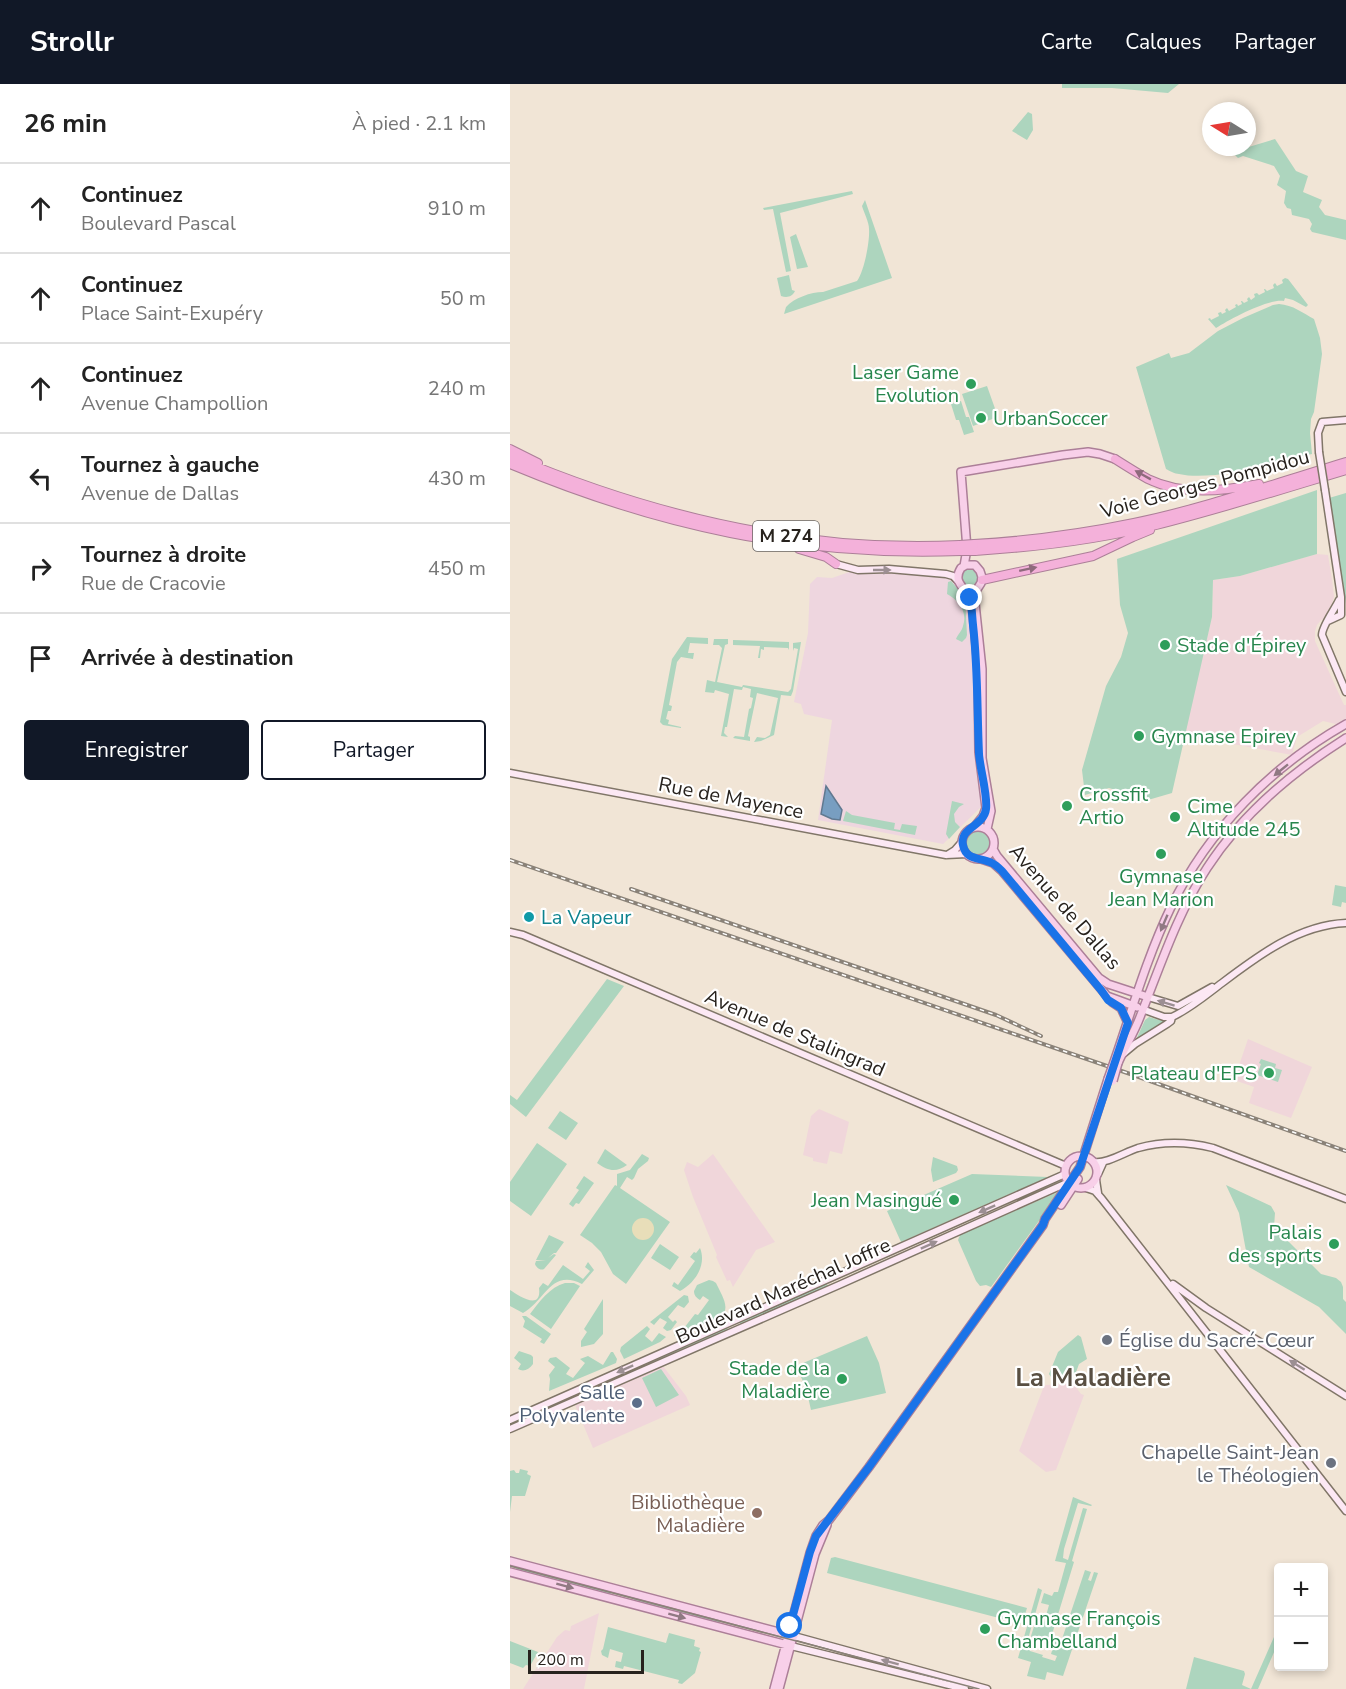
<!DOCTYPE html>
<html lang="fr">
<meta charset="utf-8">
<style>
:root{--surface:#fff;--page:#f6f6f6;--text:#222;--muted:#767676;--line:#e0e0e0;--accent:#111827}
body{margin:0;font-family:"Nunito Sans",sans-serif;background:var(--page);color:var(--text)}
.controls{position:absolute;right:18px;bottom:18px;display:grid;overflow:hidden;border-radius:6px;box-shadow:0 3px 9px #0003}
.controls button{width:54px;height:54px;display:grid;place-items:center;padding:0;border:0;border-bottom:2px solid var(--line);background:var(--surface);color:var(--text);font:30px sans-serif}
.compass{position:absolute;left:692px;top:18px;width:54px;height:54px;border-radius:50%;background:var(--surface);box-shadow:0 3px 9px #0003;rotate:281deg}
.scale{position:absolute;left:18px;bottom:15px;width:116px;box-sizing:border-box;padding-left:6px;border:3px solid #27221d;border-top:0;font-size:16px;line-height:21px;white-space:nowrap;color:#27221d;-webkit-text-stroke:4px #fff;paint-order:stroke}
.stop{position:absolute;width:18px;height:18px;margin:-14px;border:4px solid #1a73e8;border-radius:50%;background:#fff}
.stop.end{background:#1a73e8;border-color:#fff;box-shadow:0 2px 6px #0008}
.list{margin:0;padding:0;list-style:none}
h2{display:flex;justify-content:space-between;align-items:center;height:78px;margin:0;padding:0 24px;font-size:26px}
h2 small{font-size:20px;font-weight:400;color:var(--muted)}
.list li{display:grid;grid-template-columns:39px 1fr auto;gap:18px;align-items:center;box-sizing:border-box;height:90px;padding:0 24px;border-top:2px solid var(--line)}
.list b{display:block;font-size:22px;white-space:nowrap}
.list p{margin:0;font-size:20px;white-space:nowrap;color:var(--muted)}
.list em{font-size:20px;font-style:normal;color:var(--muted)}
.actions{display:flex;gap:12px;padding:18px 24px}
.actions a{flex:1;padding:14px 0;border:2px solid var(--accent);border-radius:6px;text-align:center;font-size:21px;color:var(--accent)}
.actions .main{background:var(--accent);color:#fff}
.icon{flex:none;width:33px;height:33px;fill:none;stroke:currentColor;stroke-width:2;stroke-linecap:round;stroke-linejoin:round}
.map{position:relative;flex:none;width:836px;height:1605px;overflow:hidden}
header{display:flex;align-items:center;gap:36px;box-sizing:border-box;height:84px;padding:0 30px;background:var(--accent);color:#fff}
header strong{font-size:28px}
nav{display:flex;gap:33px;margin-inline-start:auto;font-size:21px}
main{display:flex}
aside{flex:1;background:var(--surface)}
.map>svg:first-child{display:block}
.commercial{fill:#eed6df}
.education{fill:#f0d6da}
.green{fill:#add5be}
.sand{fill:#e8deb9}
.water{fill:#789ec1;stroke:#607990;stroke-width:1.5}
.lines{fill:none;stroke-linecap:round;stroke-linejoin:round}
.secondary-casing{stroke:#807668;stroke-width:9}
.primary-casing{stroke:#ac7f98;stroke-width:10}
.highway-casing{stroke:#ac7f98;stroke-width:10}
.secondary{stroke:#fce8f4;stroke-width:6}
.primary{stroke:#f8d0e9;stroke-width:7}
.highway{stroke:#f4b1da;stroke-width:8}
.tram{stroke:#8a8278;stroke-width:1.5}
.rail-casing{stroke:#8a8278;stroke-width:4}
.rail{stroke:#fff;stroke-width:1.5;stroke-dasharray:4.5;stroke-linecap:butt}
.secondary-bridge-casing{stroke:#807668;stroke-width:9;stroke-linecap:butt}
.primary-bridge-casing{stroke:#ac7f98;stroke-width:10;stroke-linecap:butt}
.highway-bridge-casing{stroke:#ac7f98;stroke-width:10;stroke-linecap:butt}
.secondary-bridge{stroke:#fce8f4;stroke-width:6}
.primary-bridge{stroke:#f8d0e9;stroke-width:7}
.highway-bridge{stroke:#f4b1da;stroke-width:8}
.oneway{fill:#8e6a7c}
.oneway2{fill:#9c8f93}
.oneway3{fill:#907983}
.route{stroke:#1a73e8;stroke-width:8}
.leisure-dot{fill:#2e9e5b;stroke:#fff;stroke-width:2}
.culture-dot{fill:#0f9aa8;stroke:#fff;stroke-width:2}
.worship-dot{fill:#6b7280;stroke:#fff;stroke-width:2}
.service-dot{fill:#5c6f8a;stroke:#fff;stroke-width:2}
.education-dot{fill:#8d6e63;stroke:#fff;stroke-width:2}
.labels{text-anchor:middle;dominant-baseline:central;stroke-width:4.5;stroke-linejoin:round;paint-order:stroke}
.shield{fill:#fff;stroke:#686461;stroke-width:1.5}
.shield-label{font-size:18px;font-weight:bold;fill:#27221d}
.leisure-label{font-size:20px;fill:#27864d;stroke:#fff;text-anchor:start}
.street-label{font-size:20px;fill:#27221d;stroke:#fff}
.culture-label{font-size:20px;fill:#0d838f;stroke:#fff;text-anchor:start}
.worship-label{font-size:20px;fill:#5b616d;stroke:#fff;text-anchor:start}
.service-label{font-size:20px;fill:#4e5e75;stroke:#fff;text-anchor:end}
.education-label{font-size:20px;fill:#785e54;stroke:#fff;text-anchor:end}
.district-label{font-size:26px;font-weight:bold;fill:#594f42;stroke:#fff}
</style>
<header>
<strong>Strollr</strong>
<nav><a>Carte</a><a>Calques</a><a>Partager</a></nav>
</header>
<main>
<aside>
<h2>26 min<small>À pied · 2.1 km</small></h2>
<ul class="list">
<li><svg class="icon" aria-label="ahead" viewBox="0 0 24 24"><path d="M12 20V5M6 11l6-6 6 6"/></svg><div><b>Continuez</b><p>Boulevard Pascal</p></div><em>910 m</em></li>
<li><svg class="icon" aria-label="ahead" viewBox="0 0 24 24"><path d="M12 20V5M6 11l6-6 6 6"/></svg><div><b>Continuez</b><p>Place Saint-Exupéry</p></div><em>50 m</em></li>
<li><svg class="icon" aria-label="ahead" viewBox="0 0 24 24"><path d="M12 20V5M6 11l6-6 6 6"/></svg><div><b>Continuez</b><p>Avenue Champollion</p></div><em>240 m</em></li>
<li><svg class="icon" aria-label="left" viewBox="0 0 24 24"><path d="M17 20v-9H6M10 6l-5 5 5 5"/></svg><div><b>Tournez à gauche</b><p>Avenue de Dallas</p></div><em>430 m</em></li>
<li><svg class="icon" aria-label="right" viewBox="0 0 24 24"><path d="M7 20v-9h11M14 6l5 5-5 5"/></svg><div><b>Tournez à droite</b><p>Rue de Cracovie</p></div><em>450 m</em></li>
<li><svg class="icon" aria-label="arrive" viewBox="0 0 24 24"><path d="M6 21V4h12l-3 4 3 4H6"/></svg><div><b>Arrivée à destination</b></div></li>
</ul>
<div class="actions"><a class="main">Enregistrer</a><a>Partager</a></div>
</aside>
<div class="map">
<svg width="836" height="1605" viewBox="0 0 836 1605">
<rect width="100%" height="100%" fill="#f1e5d6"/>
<path class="commercial" d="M383,485L445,495L457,512L464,584L465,671L473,721L433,760L308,736L322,636L294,630L291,620L284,618L298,549L300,500L307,493L322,494L345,486Z"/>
<path class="education" d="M807,470L818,471L822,495L824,513L816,540L812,535L807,541L805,547V557L834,621H836V640L830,641L813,637L787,653L782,671L674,651L702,533L703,496L730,492Z
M738,955L802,983L781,1034L739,1019L744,1003L724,996Z
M309,1025L339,1038L332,1070L320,1067L317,1080L303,1077V1074L293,1071L301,1032Z
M203,1070L265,1158L246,1166L223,1203L220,1196L217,1197L206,1173L207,1171L183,1113L174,1086L177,1078L188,1083Z
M153,1282L176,1312L180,1321L83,1364L65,1321Z
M565,1299V1302L571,1310L574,1311L546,1386L536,1388L509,1367L534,1302L536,1301Z
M89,1529L74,1605H13L33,1574H38V1571L36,1570L47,1553L55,1546L60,1547L61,1542Z"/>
<path class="green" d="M552,0H669L658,9L602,4H552Z
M518,28L522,30L523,46L517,56L502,47Z
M765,55L786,87L798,92L793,108L812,116L809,123L815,131L836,136V156L802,148L800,145L802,140L799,135L782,131L781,125L777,124L774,119L776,107L767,101L770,92L764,82L733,72L728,74L722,68Z
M342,107L343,110L270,129L281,187L276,188L263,125L254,126L253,124Z
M355,116L382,194L274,230L276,223C284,214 301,208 313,208L347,197C354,188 360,157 359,145C359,138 354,129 352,122Z
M286,150L298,183L287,185L280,153Z
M279,191L282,206L285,207C282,213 277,214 271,212L267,194Z
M775,194L778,195L798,221L796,223L783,216L775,214L774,217C759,214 720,235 706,244L698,235L700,234L701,236L709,232L708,229L711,228L712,230L716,228L715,226L717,224L719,227L726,223L725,221L727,220L728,222L732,220L731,217H732L734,219L738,217L737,215L739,213L741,216L745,213L744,210L747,209L749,211L755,208L754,205H755L757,207L764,204L763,201L765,199L767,202L773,199L772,196Z
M769,220C783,221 793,229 804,235L810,254L812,270L804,328L801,335L800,349L802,370C767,378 704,398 669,390C665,390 660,387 656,385L626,283L659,269L661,274L679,269L708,247L733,234L763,221Z
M477,302L488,333L463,342L452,310Z
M451,317L456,333H459L464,348L454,351L449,336H446L441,320Z
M807,406V470L730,492L703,496L702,533L662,709L638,716L599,704L575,711L572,686L596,602L611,573L618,549L610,521L607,475Z
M836,409V520L819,414Z
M450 493a9 9 0 1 1 18 0a9 9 0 1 1-18 0Z
M441,497L455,513L457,551L456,554L452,558L446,555C448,550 452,547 453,542C458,527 448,516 437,510L438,498Z
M177,553L198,554V560L180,559L178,569H184L183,575L171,573L167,578L159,621L162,622L161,627H158L156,635L159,636L158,640L171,643V644L153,641L150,638L162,575Z
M204,555H218V560L215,561L207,598L232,603L233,601L278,608L281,605L288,565L284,564L283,567V559L291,558L283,607L281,612L271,611L264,651L251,657L244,658L247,653L255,654L260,651L268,614L247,609L238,652L240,653V657L223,654L225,652L234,653L239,625L241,624L243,614L240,613L241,605L233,603L232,606L224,605L217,643H215L214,649L218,653L211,652L219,610L205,606L204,609L195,608L197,596L205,598L212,564L209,561H203Z
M223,556L279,558V566L278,564L254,563V566L251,565L250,574H248L250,562L223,561Z
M442,717L454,720L449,723L444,730L445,738L450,743L439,755L436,750Z
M336,727L342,731L385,739L384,745L390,746L392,740L407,742L405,751L333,737Z
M455 759a13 13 0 1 1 26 0a13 13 0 1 1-26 0Z
M825,801L836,803V819L832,818L831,823L822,821Z
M97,895L114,902L16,1033L0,1020V1011L7,1016Z
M639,933L656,938L625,958L635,936Z
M751,975L766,980L765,984L772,986L768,998L747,991L751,980L749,979Z
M50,1027L68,1039L56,1056L38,1044Z
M27,1059L57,1080L21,1132L0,1117V1098Z
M95,1065L117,1081C106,1089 98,1087 87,1079Z
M132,1070L139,1074L138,1077L128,1085L124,1094L122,1096L117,1093L110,1104L160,1138L116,1200L103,1190L91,1168L82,1159L70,1151L105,1101L107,1102V1090L120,1086Z
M423,1073L447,1082L448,1086L446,1089L423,1098L421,1086Z
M462,1090L538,1093L391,1158L377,1127Z
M74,1092L84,1099L69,1120L66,1119L63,1123L59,1120L69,1106L66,1104Z
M716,1101L761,1122L765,1129L764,1143L770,1146V1149L811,1190L826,1194L831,1198L833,1203V1215L836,1218V1250L809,1223L739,1183L729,1129Z
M548,1108H550L481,1203L476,1201L470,1202L466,1197L448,1156L450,1151Z
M39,1151L54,1158L46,1169H44L38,1174L44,1170L46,1171L34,1185C30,1187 26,1183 25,1180L26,1177H36L26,1176Z
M150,1160L169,1173L160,1186L141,1174Z
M190,1164C197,1181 185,1199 170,1207L162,1202L164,1198L168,1201L185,1177L180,1173L184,1168L186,1169Z
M78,1178L84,1186L72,1200C41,1184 35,1217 13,1229L0,1222V1206C8,1211 32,1228 29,1204L33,1199L38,1202L53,1181L73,1195L80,1187L75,1183Z
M199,1196L203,1197L206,1199C211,1210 222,1225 210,1233L165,1252L164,1251L170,1242L174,1244L185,1230L188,1231L199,1216L193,1212L190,1216C187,1214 184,1212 184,1207L187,1201Z
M55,1199H64L70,1202L41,1245L20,1230C29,1218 40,1203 55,1199Z
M314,1199L321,1203L230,1240V1237Z
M174,1211L178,1212L179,1218L174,1224L168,1221L158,1233L163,1238L165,1236L167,1238L161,1246L157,1247L153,1244L157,1238L150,1234L144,1241L140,1238Z
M93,1215V1250L84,1260L71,1263V1257L77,1248L74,1245Z
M12,1232H16L41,1250L34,1260L30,1258L32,1255L13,1243L15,1237Z
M137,1242L140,1245L135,1252L142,1258L149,1249L156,1253L150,1258L114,1275L110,1267L111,1263Z
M217,1242L218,1246L216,1247L139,1281L138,1277Z
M568,1251L571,1253L577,1275L569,1280L565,1291L541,1293L539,1290L548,1268Z
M357,1252L369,1279L376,1309L301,1326L296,1304L286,1282Z
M9,1267L21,1271L23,1273V1280C19,1286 13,1288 8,1285L11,1280L4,1274Z
M101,1268H103L107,1275L106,1279L39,1307L40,1295L39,1291L45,1283L38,1277L40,1274L46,1273L60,1284L56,1290L63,1294L75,1279L70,1275L78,1272L93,1281Z
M151,1285L169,1311L146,1323L132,1294Z
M10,1385L18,1387L17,1390L21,1392L15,1412H2L0,1428V1387L4,1386L6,1389H9Z
M563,1413L582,1421L581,1422L568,1419L554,1465L553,1474L558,1476L573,1424L577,1425L562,1477L564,1478L540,1557L536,1560L524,1557L521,1552L526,1536L534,1539L539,1521L531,1519L534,1509L542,1512L544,1508H548L556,1479L545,1477Z
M325,1473L517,1524L512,1540L317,1489L321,1474Z
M7,1480L102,1506L100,1513L5,1488Z
M575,1486L581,1488L578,1496L581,1497L584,1488L588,1489L553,1592L537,1588L535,1596L517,1592L521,1578L508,1574L528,1504L532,1506L518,1555L521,1561L520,1567L533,1571L532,1573L545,1577L547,1572L541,1570L546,1554L552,1555Z
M125,1511L210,1534L208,1541L123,1519Z
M98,1543L156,1559L159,1549L185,1556L184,1562L190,1564L189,1567L191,1568L185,1589L172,1600L168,1599L169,1596L114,1582L113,1585L105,1583L106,1577L111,1578L113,1569L100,1565L98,1574L92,1571L91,1567L93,1565Z
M768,1544V1559L748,1605H676L684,1573L734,1587L735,1590L732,1601L741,1605Z
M0,1557L28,1568L20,1582L16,1581L13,1584L0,1579Z"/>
<path class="sand" d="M122 1145a11 11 0 1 1 22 0a11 11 0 1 1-22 0Z"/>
<path class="water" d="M316,702L332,726L330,736L322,735L311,730Z"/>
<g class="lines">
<defs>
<path id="secondary" d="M809,368L808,349L812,338L836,336
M815,406L831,513V531L818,537
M326,480L348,486L379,485L436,490L443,492L448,497
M829,516C825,525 812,542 812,551L836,608
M0,689L436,771L457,770
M437,771L445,766L452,758
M0,848L13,851L556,1082
M638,913L668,922L702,903
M632,925L654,933H662
M613,970L625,960L657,940L661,937L662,933C681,924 696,911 712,899C749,871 789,841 836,839
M584,1078C597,1080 615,1068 628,1064C653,1057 679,1058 703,1064L836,1115
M588,1090L593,1079
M586,1096L588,1109
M576,1104L585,1107L592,1115L836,1427
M663,1200L696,1224L836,1312
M0,1336L555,1090
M0,1345L329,1201L559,1098
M284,1552L477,1605
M281,1562L455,1605"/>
<path id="primary" d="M454,482L457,465L451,388L553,371L578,368L590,370L605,375
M465,742L473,732L476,724L469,668L468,582L462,519C458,504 441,500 451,484L456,481H465L470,487L472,493L471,499L464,510L472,585V674L481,727L477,745
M452 759a16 16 0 1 1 32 0a16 16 0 1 1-32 0Z
M483,765L487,772L589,894L598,900L638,913
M471,775L483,779L492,787L597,912L627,923
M602,918L611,924L618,939
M604,978C622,926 637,873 661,823C698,746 762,682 836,640
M608,979C615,963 624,949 630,933C650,883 667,830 697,784C732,730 782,688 836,654
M555 1088a16 16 0 1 1 32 0a16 16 0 1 1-32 0Z
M551,1121L568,1095
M0,1477L284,1552
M0,1488L281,1562
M264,1605L300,1469L306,1452L313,1441L319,1436L359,1383L533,1141L535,1135L570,1083L598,995
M269,1605L305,1470L317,1441"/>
<path id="highway" d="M0,365L28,379
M0,372C142,432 295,469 450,461
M605,375C616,382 627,389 638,395C673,412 713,407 749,400
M0,380C148,442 290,473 451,467
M464,460C518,457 571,450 624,439C696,424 766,399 836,378
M289,465L316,473L326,480
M465,467C526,463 587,456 646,441C710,425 773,405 836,386
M472,496L583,472L623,453L640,446"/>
</defs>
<use href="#secondary" class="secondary-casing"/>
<use href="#primary" class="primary-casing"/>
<use href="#highway" class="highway-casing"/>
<use href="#secondary" class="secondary"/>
<use href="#primary" class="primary"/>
<use href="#highway" class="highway"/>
<path class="tram" d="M0,1482L469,1605"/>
<defs>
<path id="rail" d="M0,776L626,992L836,1067
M121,805L486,931L531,952"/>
</defs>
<use href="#rail" class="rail-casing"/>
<use href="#rail" class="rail"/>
<defs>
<path id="secondary-bridge" d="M809,368L815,406"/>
<path id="primary-bridge" d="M598,995L604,978
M603,997L608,979"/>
<path id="highway-bridge" d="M450,461L464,460
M451,467H465"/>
</defs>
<use href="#secondary-bridge" class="secondary-bridge-casing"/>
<use href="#primary-bridge" class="primary-bridge-casing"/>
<use href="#highway-bridge" class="highway-bridge-casing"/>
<use href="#secondary-bridge" class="secondary-bridge"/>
<use href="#primary-bridge" class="primary-bridge"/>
<use href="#highway-bridge" class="highway-bridge"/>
</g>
<defs><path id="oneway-solid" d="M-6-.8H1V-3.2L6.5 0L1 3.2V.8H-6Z" transform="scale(1.5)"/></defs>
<g class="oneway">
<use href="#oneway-solid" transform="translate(633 391) rotate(-151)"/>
<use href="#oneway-solid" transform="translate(518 485) rotate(-12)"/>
</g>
<g class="oneway2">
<use href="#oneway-solid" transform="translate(372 486)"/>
<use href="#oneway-solid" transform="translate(656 919) rotate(-163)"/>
<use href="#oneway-solid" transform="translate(477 1125) rotate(156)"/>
<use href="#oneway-solid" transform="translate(419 1161) rotate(-24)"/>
<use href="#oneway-solid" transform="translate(787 1281) rotate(-148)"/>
<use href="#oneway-solid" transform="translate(115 1285) rotate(156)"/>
<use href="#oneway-solid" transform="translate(380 1578) rotate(-165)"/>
</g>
<g class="oneway3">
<use href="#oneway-solid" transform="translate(771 686) rotate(141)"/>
<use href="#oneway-solid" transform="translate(654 839) rotate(113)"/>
<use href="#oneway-solid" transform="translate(55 1502) rotate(15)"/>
<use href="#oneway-solid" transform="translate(167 1532) rotate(15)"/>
</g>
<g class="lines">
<path class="route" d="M280,1542L300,1468L306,1452L359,1383L533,1141L535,1135L570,1083L618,939L611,924L598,916L591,906L492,787C489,784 486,781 482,779C471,773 456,777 453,761C449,744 474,742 476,725C478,712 470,685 469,670C467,626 468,585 463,541C462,532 462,523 460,514"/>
</g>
<g class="leisure-dot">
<circle cx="461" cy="300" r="6"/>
<circle cx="471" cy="334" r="6"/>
<circle cx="655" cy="561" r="6"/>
<circle cx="629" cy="652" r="6"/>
<circle cx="557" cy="722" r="6"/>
<circle cx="665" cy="733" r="6"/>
<circle cx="651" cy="770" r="6"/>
<circle cx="759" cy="989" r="6"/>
<circle cx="444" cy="1116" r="6"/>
<circle cx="824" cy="1160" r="6"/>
<circle cx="332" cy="1295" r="6"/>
<circle cx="475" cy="1545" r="6"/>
</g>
<circle class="culture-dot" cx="19" cy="833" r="6"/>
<g class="worship-dot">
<circle cx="597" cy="1256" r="6"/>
<circle cx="821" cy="1379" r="6"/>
</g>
<circle class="service-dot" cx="127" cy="1319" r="6"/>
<circle class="education-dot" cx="247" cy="1429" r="6"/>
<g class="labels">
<rect class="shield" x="243" y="437" width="66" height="30" rx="4.5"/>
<g class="shield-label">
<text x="276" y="452">M 274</text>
</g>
<g class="leisure-label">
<text x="449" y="288" text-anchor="end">Laser Game<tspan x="449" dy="23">Evolution</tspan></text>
<text x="483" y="334">UrbanSoccer</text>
<text x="667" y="561">Stade d'Épirey</text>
<text x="641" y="652">Gymnase Epirey</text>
<text x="569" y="710">Crossfit<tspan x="569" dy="23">Artio</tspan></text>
<text x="677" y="722">Cime<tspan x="677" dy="23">Altitude 245</tspan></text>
<text x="651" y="792" text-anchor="middle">Gymnase<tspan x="651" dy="23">Jean Marion</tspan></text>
<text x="747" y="989" text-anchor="end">Plateau d'EPS</text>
<text x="432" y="1116" text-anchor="end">Jean Masingué</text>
<text x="812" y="1148" text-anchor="end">Palais<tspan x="812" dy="23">des sports</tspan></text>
<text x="320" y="1284" text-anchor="end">Stade de la<tspan x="320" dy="23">Maladière</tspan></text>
<text x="487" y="1534">Gymnase François<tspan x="487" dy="23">Chambelland</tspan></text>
</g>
<g class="street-label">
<text transform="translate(695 400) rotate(-15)">Voie Georges Pompidou</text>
<text transform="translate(221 714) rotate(11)">Rue de Mayence</text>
<text transform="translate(555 823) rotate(49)">Avenue de Dallas</text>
<text transform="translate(285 949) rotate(23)">Avenue de Stalingrad</text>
<text transform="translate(273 1207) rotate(-24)">Boulevard Maréchal Joffre</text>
</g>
<g class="culture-label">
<text x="31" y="833">La Vapeur</text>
</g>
<g class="worship-label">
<text x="609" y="1256">Église du Sacré-Cœur</text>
<text x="809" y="1368" text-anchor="end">Chapelle Saint-Jean<tspan x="809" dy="23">le Théologien</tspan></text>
</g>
<g class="service-label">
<text x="115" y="1308">Salle<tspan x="115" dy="23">Polyvalente</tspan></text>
</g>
<g class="education-label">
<text x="235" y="1418">Bibliothèque<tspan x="235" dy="23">Maladière</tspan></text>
</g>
<g class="district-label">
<text x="583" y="1293">La Maladière</text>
</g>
</g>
</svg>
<div class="controls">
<button>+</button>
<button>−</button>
</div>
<svg class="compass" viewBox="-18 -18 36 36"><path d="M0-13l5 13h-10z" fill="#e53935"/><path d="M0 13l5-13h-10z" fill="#767676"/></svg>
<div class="scale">200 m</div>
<div class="stop" style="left:280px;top:1542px"></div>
<div class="stop end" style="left:460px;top:514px"></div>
</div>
</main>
